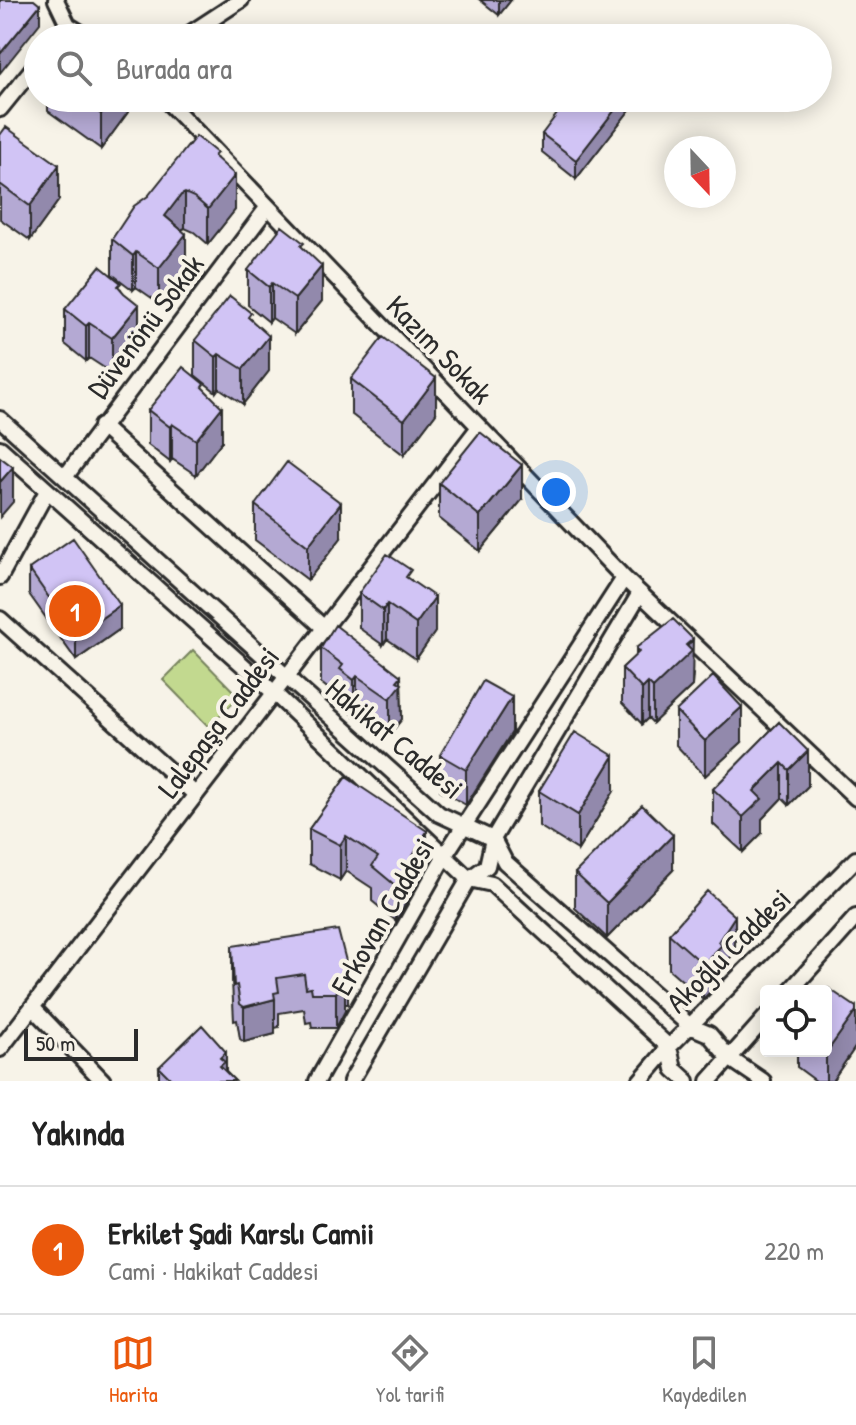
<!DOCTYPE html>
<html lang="tr">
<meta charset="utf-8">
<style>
:root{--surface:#fff;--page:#f2f2f2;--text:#222;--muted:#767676;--line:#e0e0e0;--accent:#ea580c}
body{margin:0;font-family:"Patrick Hand",sans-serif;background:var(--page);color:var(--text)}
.controls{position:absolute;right:24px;bottom:24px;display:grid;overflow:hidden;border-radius:8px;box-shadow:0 4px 20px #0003}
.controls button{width:72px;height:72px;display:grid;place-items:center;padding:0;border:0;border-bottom:2px solid var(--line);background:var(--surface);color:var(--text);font:40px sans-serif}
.compass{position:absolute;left:664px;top:136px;width:72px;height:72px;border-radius:50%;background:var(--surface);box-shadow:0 4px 20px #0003;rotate:158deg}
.scale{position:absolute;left:24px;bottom:20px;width:114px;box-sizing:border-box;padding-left:8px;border:4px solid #2b2b2b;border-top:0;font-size:22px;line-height:28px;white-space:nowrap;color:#2b2b2b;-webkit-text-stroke:6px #f7f3e8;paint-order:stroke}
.you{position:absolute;left:556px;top:492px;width:28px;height:28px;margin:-20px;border:6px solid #fff;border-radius:50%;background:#1a73e8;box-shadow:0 0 0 12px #1a73e833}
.badge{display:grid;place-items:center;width:52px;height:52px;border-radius:50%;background:var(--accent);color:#fff;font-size:26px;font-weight:700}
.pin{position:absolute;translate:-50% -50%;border:4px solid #fff;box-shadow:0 2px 8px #0006}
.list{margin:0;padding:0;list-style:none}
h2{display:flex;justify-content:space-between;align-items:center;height:104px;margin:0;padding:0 32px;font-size:34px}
h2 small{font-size:26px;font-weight:400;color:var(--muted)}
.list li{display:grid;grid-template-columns:52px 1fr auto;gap:24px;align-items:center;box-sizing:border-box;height:128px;padding:0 32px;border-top:2px solid var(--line)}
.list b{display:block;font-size:30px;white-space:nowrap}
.list p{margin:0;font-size:26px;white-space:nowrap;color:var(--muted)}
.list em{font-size:26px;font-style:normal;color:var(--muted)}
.icon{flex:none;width:44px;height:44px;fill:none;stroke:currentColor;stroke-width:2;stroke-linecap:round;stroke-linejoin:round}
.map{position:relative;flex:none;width:856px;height:1081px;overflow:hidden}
.search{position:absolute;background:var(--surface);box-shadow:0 4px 20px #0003;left:24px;right:24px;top:24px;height:88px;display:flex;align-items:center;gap:20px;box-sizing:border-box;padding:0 28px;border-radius:44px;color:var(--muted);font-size:30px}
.sheet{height:232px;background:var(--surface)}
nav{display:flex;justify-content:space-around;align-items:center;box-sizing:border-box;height:112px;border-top:2px solid var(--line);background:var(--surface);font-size:22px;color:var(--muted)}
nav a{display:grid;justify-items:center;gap:4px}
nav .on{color:var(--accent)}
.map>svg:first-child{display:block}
.green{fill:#c2d98f;stroke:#76825d;stroke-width:2}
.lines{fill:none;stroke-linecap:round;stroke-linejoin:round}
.minor-casing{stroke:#2b2b2b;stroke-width:20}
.minor{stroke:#f7f3e8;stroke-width:14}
.wall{fill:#b4a9d3;stroke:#2b2b2b;stroke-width:2}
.shaded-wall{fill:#9289ac;stroke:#2b2b2b;stroke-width:2}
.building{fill:#d1c4f5;stroke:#2b2b2b;stroke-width:2}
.labels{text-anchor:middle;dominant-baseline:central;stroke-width:8;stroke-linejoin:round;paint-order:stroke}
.street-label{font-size:30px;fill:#2b2b2b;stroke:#f7f3e8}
</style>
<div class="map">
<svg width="856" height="1081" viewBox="0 0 856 1081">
<rect width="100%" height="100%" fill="#f7f3e8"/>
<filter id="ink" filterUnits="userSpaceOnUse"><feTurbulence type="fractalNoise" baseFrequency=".0125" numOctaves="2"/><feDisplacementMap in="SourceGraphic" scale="16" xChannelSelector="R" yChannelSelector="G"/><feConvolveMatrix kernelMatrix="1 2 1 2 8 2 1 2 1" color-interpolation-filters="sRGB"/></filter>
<g filter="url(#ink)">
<path class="green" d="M193,650L239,697L209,727L163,680Z"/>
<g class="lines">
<defs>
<path id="minor" d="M56,0L68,25
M68,25L89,38
M57,38L68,25
M183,38L241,0
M164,98L624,578L856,798
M0,109L38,62
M0,419L439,814L493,839L505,862L690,1026L709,1034L729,1058L763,1081
M101,426L323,627
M0,448L273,692L469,879L492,884L669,1047L674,1069L687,1081
M65,477L267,208
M0,577L47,491
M0,619L195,794
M790,991L856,917
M32,1007L103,1081
M0,1049L479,427
M317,1081L445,855L624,578
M351,1081L469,879L487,866L493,839L640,593
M640,1081L669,1047L856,859
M709,1081L766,1017"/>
</defs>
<use href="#minor" class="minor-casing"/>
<use href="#minor" class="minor"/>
</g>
<path class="wall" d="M480,0H511L499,15Z
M48,98H131V108L101,149L48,111Z
M639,98L576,179L542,152V134Z
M0,135L59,200L30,240L0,219Z
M217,159L235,210L208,244L194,232L185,228L181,230L186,269L159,303L136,287L133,290L112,274V239Z
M304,249L322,301L295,334L272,318L269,322L248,305V270Z
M121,289L139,340L112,373L89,358L86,361L65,344V309Z
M251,319L269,371L243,404L219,388L216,392L195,375V340Z
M351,379L436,413L404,455L351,414Z
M204,390L222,441L196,475L172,459L170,462L148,445V410Z
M439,483L522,500L480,551L439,518Z
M255,505L341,538L308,580L255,540Z
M29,569L120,629L76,660L29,594Z
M411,580L435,632L416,659L387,639L383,645L359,628V593Z
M321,648L401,684L402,719L390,734L357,711L354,715L340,704V698L321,683Z
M636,648L693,674L692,686L653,723L648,718L642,724L622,703V668L636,655Z
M676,711L742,742L705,776L676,745Z
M779,722L808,786L789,805L782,798L762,819V833L743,852L713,824V789Z
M512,732L466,805L440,790V755Z
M346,777L427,866L396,921L372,901V888L346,871L340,880L309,864V829Z
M539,791H614L578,850L539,826Z
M673,870L607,938L575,908V873Z
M669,934L735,950L722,971V980L703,999L669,969Z
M232,946L348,969V1004H345V1011L336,1028H312L311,1022L306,1023L304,1009L279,1013V1027L275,1028V1034L244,1042L240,1039L237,1020L234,1021L232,981Z
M856,1007V1046L832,1081H816L797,1067V1051H826Z
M159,1067L226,1072L235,1081H159Z"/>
<path class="shaded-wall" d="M499,0H511L499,15Z
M40,5V23L0,73V54Z
M113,98H131V108L101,149V114Z
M624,98H639L576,179V160Z
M59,165V200L30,240V206Z
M235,175V210L208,244V209Z
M185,193V228L181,230L165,216L181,195Z
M186,234V269L159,303V268Z
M136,252V287L133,290V256Z
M322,266V301L295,334V299Z
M272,283V318L269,322V287Z
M139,305V340L112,373V338Z
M89,323V358L86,361V326Z
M269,336V371L243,404V369Z
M219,354V388L216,392V357Z
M436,378V413L404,455V420Z
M222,407V441L196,475V440Z
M172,424V459L170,462V427Z
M522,465V500L480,551V516Z
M13,467V502L0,517V482Z
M341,503V538L308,580V546Z
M435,597V632L416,659V624Z
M387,604V639L383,645V610Z
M120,605V629L76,660V636Z
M693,639L692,686L653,723V688Z
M357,676V711L354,715V680Z
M401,676L402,719L390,734V699L397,681Z
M648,683V718L642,724V689Z
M512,697V732L466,805V770Z
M742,707V742L705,776V741Z
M808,751V786L789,805V770Z
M614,756V791L578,850V815Z
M782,763V798L762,819V833L743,852V817L754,791Z
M427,831V866L396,921V886Z
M673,835V870L607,938V903Z
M346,836V871L340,880V845Z
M735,916V950L722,971V980L703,999V964Z
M345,976V1011L336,1028V993Z
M275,999V1034L244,1042V1007Z
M856,1011V1046L832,1081H826V1053Z
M226,1052V1081H220V1058Z"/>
<path class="building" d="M0,0H34L40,5L0,54Z
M619,32L627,38H615Z
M79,98H113L101,114Z
M569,98H624L576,160L542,134Z
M6,127L59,165L30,206L0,184V135Z
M196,136L217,153L214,156L235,175L208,209L194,197L185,193L181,195L165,216L186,234L159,268L136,252L133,256L112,239L134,206L148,196Z
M282,226L304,243L301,246L322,266L295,299L272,283L269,287L248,270Z
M100,266L121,283L118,286L124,293L139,305L112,338L89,323L86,326L65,309Z
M230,296L251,313L248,317L269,336L243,369L219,354L216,357L195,340Z
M383,337L436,378L404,420L351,379Z
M183,367L204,384L202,387L222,407L196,440L172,424L170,427L148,410Z
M480,432L522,465L480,516L439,483Z
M0,457L13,467L0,482Z
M287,462L341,503L308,546L255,505Z
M73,538L120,605L76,636L29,569Z
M387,554L411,570L406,577L435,597L416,624L387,604L383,610L359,593Z
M673,619L693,639L686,645L692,651L653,688L648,683L642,689L622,668L639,652L636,648Z
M335,625L401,676L397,681L402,684L390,699L357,676L354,680L340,669L343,665L321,648Z
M713,676L742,707L705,741L676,711Z
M483,681L512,697L466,770L440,755Z
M779,722L808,751L789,770L782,763L754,791L762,799L743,817L713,789Z
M575,732L614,756L578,815L539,791Z
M346,777L427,831L396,886L372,866L378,857L346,836L340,845L309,829Z
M642,805L673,835L607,903L575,873Z
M707,891L735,916L718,942L722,945L703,964L669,934Z
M338,930L348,969H344L345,976L336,993H312L311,987L306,988L304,974L277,978L279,992L274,993L275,999L244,1007L240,1004L237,985L234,986L232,946Z
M828,988L856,1007V1011L826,1053L823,1051H826L825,991Z
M202,1025L226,1052L220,1058L225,1062L220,1066L235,1081H173L159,1067Z"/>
</g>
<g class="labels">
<g class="street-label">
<text transform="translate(145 326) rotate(-53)">Düvenönü Sokak</text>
<text transform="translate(440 349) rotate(46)">Kazım Sokak</text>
<text transform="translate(218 722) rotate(-53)">Lalepaşa Caddesi</text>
<text transform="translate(395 738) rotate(40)">Hakikat Caddesi</text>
<text transform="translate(382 916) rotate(-60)">Erkovan Caddesi</text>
<text transform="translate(728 950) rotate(-45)">Akoğlu Caddesi</text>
</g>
</g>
</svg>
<div class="controls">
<button><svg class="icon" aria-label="locate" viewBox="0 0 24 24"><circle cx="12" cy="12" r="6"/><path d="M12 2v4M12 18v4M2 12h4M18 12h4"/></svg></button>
</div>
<svg class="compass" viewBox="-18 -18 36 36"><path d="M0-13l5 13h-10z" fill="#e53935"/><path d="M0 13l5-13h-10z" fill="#767676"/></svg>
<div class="scale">50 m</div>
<div class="you"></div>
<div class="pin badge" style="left:75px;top:611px">1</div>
<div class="search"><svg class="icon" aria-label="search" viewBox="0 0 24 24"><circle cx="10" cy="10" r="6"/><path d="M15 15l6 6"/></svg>Burada ara</div>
</div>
<section class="sheet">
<h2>Yakında<small></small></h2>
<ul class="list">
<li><span class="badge">1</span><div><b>Erkilet Şadi Karslı Camii</b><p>Cami · Hakikat Caddesi</p></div><em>220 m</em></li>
</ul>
</section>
<nav>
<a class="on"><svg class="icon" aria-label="map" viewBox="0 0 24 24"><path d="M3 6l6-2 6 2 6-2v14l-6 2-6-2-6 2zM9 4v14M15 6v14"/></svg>Harita</a>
<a><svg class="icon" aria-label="directions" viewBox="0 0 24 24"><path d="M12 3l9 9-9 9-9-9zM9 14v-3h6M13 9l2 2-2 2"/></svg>Yol tarifi</a>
<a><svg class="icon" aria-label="saved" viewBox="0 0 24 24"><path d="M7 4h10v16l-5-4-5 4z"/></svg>Kaydedilen</a>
</nav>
